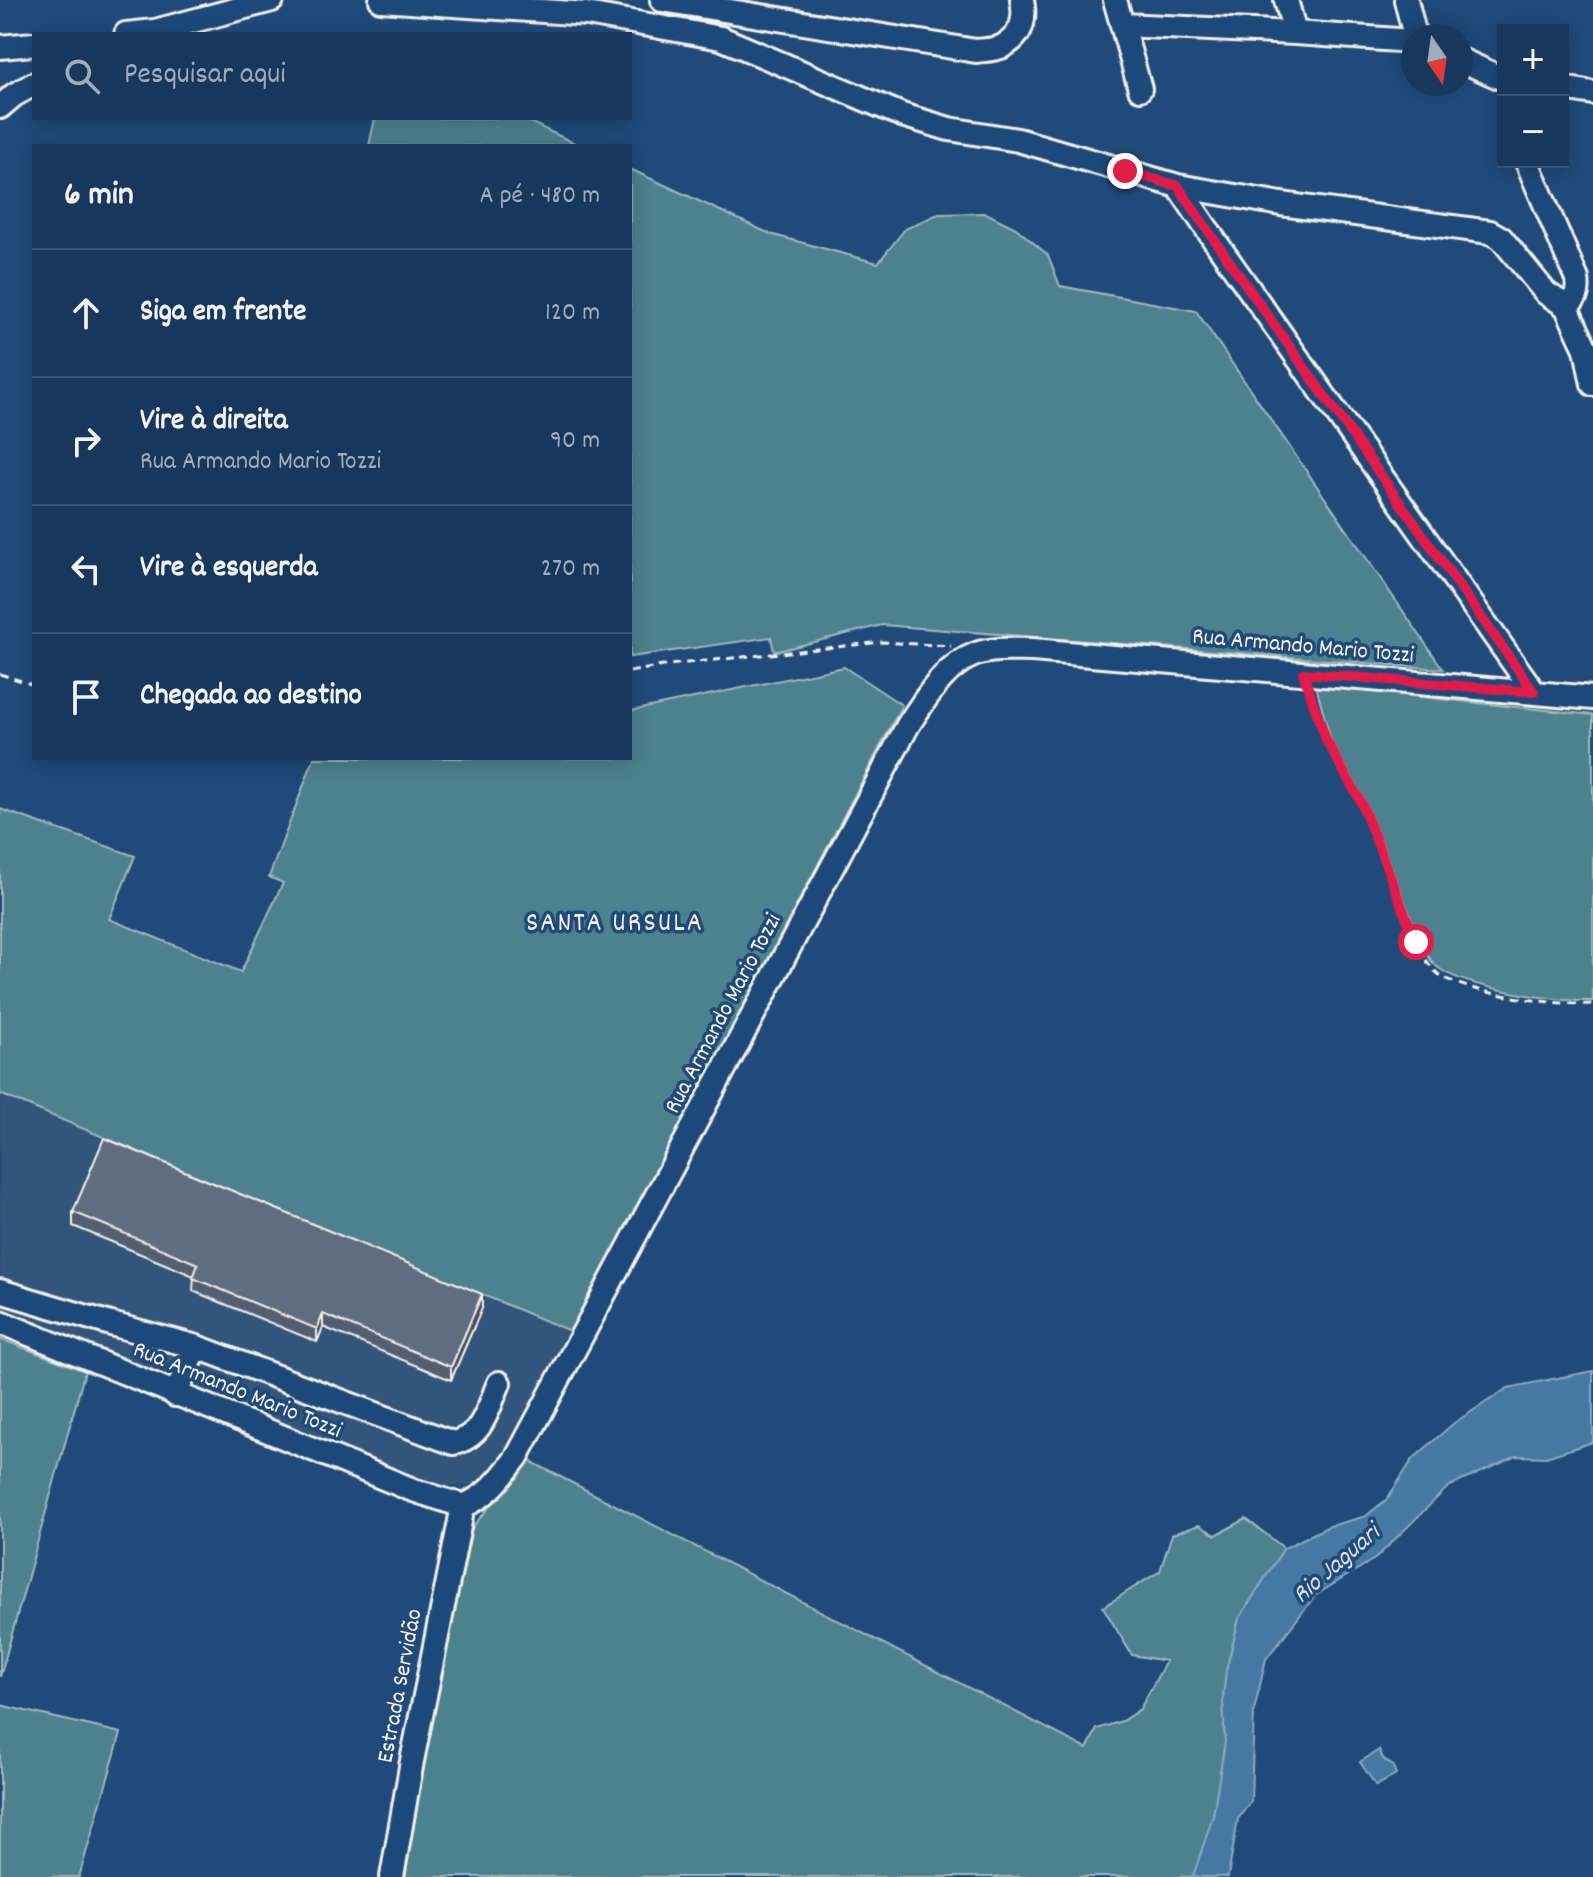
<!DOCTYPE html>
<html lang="pt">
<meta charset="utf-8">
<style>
:root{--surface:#17385c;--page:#244365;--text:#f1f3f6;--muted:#9eacbb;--line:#365272}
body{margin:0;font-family:Dekko,sans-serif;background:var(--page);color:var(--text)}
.controls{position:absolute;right:24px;top:24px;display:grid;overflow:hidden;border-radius:0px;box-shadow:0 4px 20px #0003}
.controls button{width:72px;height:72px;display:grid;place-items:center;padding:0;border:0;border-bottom:2px solid var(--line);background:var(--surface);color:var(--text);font:40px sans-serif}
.compass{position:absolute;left:1401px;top:24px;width:72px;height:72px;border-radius:50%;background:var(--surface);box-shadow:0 4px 20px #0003;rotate:167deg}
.stop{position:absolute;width:24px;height:24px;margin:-18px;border:6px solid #e11d48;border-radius:50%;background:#fff}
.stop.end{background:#e11d48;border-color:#fff;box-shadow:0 2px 8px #0008}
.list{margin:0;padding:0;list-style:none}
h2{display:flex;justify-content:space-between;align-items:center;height:104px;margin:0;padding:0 32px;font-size:34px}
h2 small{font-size:26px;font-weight:400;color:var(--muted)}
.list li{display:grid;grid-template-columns:52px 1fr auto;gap:24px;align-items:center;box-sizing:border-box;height:128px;padding:0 32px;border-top:2px solid var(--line)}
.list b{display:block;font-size:30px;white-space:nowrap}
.list p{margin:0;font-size:26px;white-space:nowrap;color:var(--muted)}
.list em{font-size:26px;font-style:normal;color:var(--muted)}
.icon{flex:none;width:44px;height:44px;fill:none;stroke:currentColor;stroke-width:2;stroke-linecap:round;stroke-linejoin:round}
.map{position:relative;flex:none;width:1593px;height:1877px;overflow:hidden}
.search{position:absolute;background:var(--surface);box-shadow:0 4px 20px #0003;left:32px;top:32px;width:600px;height:88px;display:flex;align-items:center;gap:20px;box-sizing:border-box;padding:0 28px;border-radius:0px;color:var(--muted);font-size:30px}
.panel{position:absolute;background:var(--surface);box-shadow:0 4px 20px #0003;left:32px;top:144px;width:600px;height:616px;border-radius:0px}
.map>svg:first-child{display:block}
.built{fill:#33547c}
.green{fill:#4d818e;stroke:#a0b9bb;stroke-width:2}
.water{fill:#4678a3;stroke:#8ca8bf;stroke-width:2}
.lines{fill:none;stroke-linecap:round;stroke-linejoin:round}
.minor-casing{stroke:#f4f1e8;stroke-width:28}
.path{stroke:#f4f1e8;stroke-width:3;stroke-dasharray:8 6;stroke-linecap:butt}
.minor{stroke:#1f4a7a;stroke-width:22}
.wall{fill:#535e6f;stroke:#f4f1e8;stroke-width:2}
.shaded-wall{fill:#444c5a;stroke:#f4f1e8;stroke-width:2}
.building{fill:#616d81;stroke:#f4f1e8;stroke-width:2}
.route{stroke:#e11d48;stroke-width:10}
.labels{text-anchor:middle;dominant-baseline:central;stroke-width:7;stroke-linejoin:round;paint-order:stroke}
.street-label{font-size:24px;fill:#f4f1e8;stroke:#1f4a7a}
.water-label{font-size:26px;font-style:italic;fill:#dadfde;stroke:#1f4a7a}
.quarter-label{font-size:28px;letter-spacing:2px;fill:#f4f1e8;stroke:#1f4a7a}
</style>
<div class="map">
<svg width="1593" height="1877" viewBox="0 0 1593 1877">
<rect width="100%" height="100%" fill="#1f4a7a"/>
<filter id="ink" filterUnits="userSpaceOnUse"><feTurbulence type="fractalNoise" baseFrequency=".0125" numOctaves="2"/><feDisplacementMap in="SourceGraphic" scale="16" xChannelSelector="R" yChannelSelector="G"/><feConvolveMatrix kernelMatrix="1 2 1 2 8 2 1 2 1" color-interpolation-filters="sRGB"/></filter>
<g filter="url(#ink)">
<path class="built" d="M0,1094L572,1332L501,1468L488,1478L473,1485L446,1486L400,1472L0,1314Z"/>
<path class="green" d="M375,118H521L581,146H369Z
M630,169L770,234L878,263L905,229L938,214L986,213L1016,228L1048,255L1060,286L1196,311L1443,669L882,625L774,652L771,637L630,657Z
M844,667L902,705L572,1332L0,1094V809L135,856L109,919L241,972L283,883L269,877L314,758H630V711Z
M1316,686L1593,715V1001C1560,1002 1466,988 1440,969C1433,965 1428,956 1424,950L1364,800L1331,741Z
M0,1339L85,1371L0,1677Z
M524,1458L1087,1749L1097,1729L1122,1721L1140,1709L1166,1661L1132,1655L1103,1607L1160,1571L1172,1534L1199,1525L1216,1535L1246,1519L1284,1548L1239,1619L1226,1671L1223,1699L1225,1742L1213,1816L1194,1874L1191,1877H400L460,1549L475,1524L499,1496Z
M0,1705L121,1733L79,1877H0Z"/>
<path class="water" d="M1593,1371V1442L1546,1457L1517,1456L1448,1487L1376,1558L1316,1595L1266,1659L1254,1711L1251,1801L1238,1819L1228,1877H1191L1194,1874L1213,1816L1225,1742L1223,1699L1226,1671L1239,1619L1284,1548L1327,1527L1366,1516L1387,1499L1413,1459L1454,1423L1508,1388Z
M1379,1750L1383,1759L1393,1766L1396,1775L1376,1786L1360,1762Z"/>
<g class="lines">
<defs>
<path id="minor" d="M381,0L587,14L721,38L902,115L949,129L1018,140L1178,186
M662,0L976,51C984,50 996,50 1003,46C1022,36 1026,19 1022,0
M1115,0L1140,89
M1286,0L1295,33
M1406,0L1415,36
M1122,25L1295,33L1413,41
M126,34L155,31L272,0
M0,47L34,44
M1461,60L1503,79
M1563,88L1593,93
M0,107L14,95L34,84
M1527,162L1577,279C1579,293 1577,298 1566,306
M1534,692L1215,241L1178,186L1281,204L1490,232L1501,238L1546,293L1566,306L1586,349L1593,384
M0,1291L111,1324L197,1347
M0,1322L413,1490L463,1506C488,1496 501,1478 517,1457L908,725C926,698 944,666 976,654C993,648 1014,650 1032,650L1593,698
M175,1395L197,1347L453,1443C483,1437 488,1408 499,1383
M392,1877L412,1761L463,1506"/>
</defs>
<use href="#minor" class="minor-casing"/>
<path class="path" d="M630,672L668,665L882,642L951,646
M0,674L34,685
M1309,691L1326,740L1361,802L1416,942C1422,953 1427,964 1437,973C1460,993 1561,1006 1593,1004"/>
<use href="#minor" class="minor"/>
</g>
<path class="wall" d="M73,1212L482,1308L451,1380L323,1327L317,1342L193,1291L194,1276L73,1226Z"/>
<path class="shaded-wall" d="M482,1294V1308L451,1380V1367Z
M323,1314V1327L317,1342V1329Z"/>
<path class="building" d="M104,1138L482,1294L451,1367L323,1314L317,1329L193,1278L198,1264L73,1212Z"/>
</g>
<g class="lines" filter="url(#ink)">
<path class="route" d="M1125,171L1178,186L1215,241L1534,692L1303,673L1326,740L1361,802L1416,942"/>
</g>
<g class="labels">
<g class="street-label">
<text transform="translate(1303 647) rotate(5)">Rua Armando Mario Tozzi</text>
<text transform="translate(724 1014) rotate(-62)">Rua Armando Mario Tozzi</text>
<text transform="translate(237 1391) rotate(22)">Rua Armando Mario Tozzi</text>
<text transform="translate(401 1686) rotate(-79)">Estrada Servidão</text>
</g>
<g class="water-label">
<text transform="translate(1337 1565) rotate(-41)">Rio Jaguari</text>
</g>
<g class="quarter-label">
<text x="615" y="925">SANTA URSULA</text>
</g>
</g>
</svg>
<div class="controls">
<button>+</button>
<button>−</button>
</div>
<svg class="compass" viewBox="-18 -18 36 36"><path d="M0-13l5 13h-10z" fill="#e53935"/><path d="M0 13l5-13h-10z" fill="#9eacbb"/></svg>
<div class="stop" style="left:1416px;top:942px"></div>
<div class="stop end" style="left:1125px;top:171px"></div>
<div class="search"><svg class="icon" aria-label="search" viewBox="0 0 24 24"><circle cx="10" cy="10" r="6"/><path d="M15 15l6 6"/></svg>Pesquisar aqui</div>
<section class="panel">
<h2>6 min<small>A pé · 480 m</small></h2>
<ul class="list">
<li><svg class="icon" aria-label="ahead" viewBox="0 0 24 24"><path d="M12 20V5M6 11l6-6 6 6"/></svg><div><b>Siga em frente</b></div><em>120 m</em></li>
<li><svg class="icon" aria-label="right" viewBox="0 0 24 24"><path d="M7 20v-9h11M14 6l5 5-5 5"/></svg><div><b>Vire à direita</b><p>Rua Armando Mario Tozzi</p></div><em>90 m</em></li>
<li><svg class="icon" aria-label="left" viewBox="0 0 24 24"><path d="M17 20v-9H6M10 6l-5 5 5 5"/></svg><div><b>Vire à esquerda</b></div><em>270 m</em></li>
<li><svg class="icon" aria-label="arrive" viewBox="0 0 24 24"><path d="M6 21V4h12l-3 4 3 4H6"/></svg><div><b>Chegada ao destino</b></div></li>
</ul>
</section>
</div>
